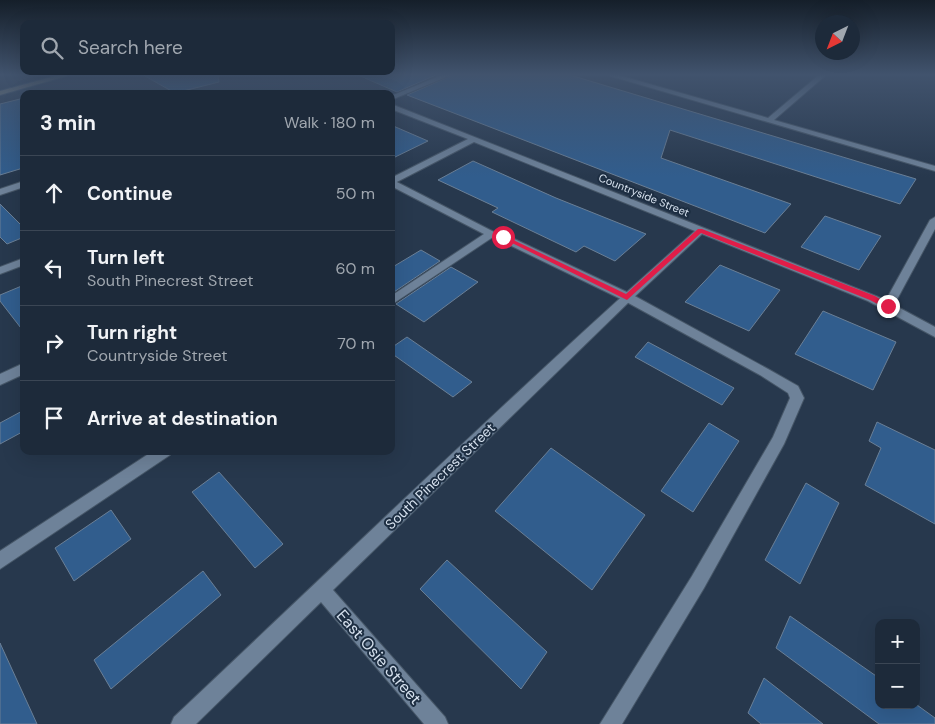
<!DOCTYPE html>
<meta charset="utf-8">
<style>
:root{--surface:#1d2a3a;--page:#2a3645;--text:#f1f3f6;--muted:#a0a7af;--line:#3b4654}
body{margin:0;font-family:"DM Sans",sans-serif;background:var(--page);color:var(--text)}
.controls{position:absolute;right:15px;bottom:15px;display:grid;overflow:hidden;border-radius:10px;box-shadow:0 5px 20px #0002}
.controls button{width:45px;height:45px;display:grid;place-items:center;padding:0;border:0;border-bottom:1px solid var(--line);background:var(--surface);color:var(--text);font:25px sans-serif}
.compass{position:absolute;left:815px;top:15px;width:45px;height:45px;border-radius:50%;background:var(--surface);box-shadow:0 5px 20px #0002;rotate:222deg}
.stop{position:absolute;width:15px;height:15px;margin:-11px;border:4px solid #e11d48;border-radius:50%;background:#fff}
.stop.end{background:#e11d48;border-color:#fff;box-shadow:0 1px 5px #0008}
.list{margin:0;padding:0;list-style:none}
h2{display:flex;justify-content:space-between;align-items:center;height:65px;margin:0;padding:0 20px;font-size:21px}
h2 small{font-size:16px;font-weight:400;color:var(--muted)}
.list li{display:grid;grid-template-columns:32px 1fr auto;gap:15px;align-items:center;box-sizing:border-box;height:75px;padding:0 20px;border-top:1px solid var(--line)}
.list b{display:block;font-size:19px;white-space:nowrap}
.list p{margin:0;font-size:16px;white-space:nowrap;color:var(--muted)}
.list em{font-size:16px;font-style:normal;color:var(--muted)}
.icon{flex:none;width:28px;height:28px;fill:none;stroke:currentColor;stroke-width:2;stroke-linecap:round;stroke-linejoin:round}
.map{position:relative;flex:none;width:935px;height:724px;overflow:hidden}
.search{position:absolute;background:var(--surface);box-shadow:0 5px 20px #0002;left:20px;top:20px;width:375px;height:55px;display:flex;align-items:center;gap:12px;box-sizing:border-box;padding:0 18px;border-radius:10px;color:var(--muted);font-size:19px}
.panel{position:absolute;background:var(--surface);box-shadow:0 5px 20px #0002;left:20px;top:90px;width:375px;height:365px;border-radius:10px}
.map>svg:first-child{display:block}
.building{fill:#315d8d;stroke:#6a7f96}
.lines{fill:none;stroke-linecap:round;stroke-linejoin:round}
.lane-casing{stroke:#465667;stroke-width:2}
.street-casing{stroke:#465667;stroke-width:2}
.secondary-casing{stroke:#465667;stroke-width:2}
.lane{fill:#6e8299;fill-rule:evenodd}
.street{fill:#6e8299;fill-rule:evenodd}
.secondary{fill:#8e8d7d;fill-rule:evenodd}
.route{fill:#e11d48}
.labels{text-anchor:middle;dominant-baseline:central;stroke-width:4;stroke-linejoin:round;paint-order:stroke}
.far-street-label{font-size:11px;fill:#d7e2ef;stroke:#1d2e42}
.street-label{font-size:14px;fill:#d7e2ef;stroke:#1d2e42}
.near-street-label{font-size:16px;fill:#d7e2ef;stroke:#1d2e42}
</style>
<div class="map">
<svg width="935" height="724" viewBox="0 0 935 724">
<rect width="100%" height="100%" fill="#27384d"/>
<path class="building" d="M143,75H218L219,82L175,93Z
M358,75H436L397,92Z
M453,75H570L916,179L900,204L670,130L661,158L791,204L765,233L407,95Z
M24,98L23,168L0,175V104Z
M391,125L428,141L391,159Z
M473,161L556,198L646,234L615,261L584,246L576,252L492,212L498,208L438,180Z
M0,204L24,228V237L7,244L0,237Z
M825,216L881,236L859,270L801,247Z
M421,250L440,261L391,294V268Z
M720,265L780,290L749,331L685,302Z
M451,267L478,282L424,322L396,304Z
M24,285V332L0,301V295Z
M823,311L896,342L873,390L795,354Z
M407,337L472,382L453,397L391,353V348Z
M648,342L734,388L722,405L635,357Z
M24,410V431L0,444V423Z
M877,422L935,450V524L865,485L881,448L869,441Z
M709,423L739,441L693,512L661,491Z
M551,448L645,515L592,590L495,511Z
M219,472L283,544L255,568L192,492Z
M806,483L839,503L800,584L765,560Z
M111,510L131,539L74,581L55,548Z
M447,560L547,652L521,689L420,589Z
M203,571L221,595L111,689L94,660Z
M790,616L879,678V705H917L935,718V724H879L776,648Z
M0,643L37,724H0Z
M764,678L823,724H761L748,713Z"/>
<g class="lines">
<defs>
<path id="lane" d="M391,179L494,232L506,235L631,294L768,369L798,386L804,398L784,444L704,588L622,724H600L692,576L773,437L790,398L788,393L760,375L623,300L493,237L391,305V296L484,234L391,186Z
M24,258V265L0,274V267Z
M153,451H172L170,455L0,569V551Z"/>
<path id="street" d="M442,75H451L391,100V96Z
M607,75H618L768,118L819,75H826L774,120L935,166V171Z
M344,92L354,94H341Z
M391,104L886,300L930,220L935,217V229L894,305L935,327V337L868,301L702,234L631,300L333,590L445,717L448,724H424L321,602L196,724H171L174,717C347,554 517,389 695,231L474,142L391,185V178L468,139L391,109Z
M24,181V187L0,195V189Z
M24,363V374L0,385V374Z"/>
<path id="secondary" d="M59,75H70L0,95V91Z"/>
</defs>
<use href="#lane" class="lane-casing"/>
<use href="#street" class="street-casing"/>
<use href="#secondary" class="secondary-casing"/>
<use href="#lane" class="lane"/>
<use href="#street" class="street"/>
<use href="#secondary" class="secondary"/>
</g>
<linearGradient id="sky" x2="0" y2="1"><stop stop-color="#151f2a"/><stop offset="0.42" stop-color="#41536d"/><stop offset="1" stop-color="#41536d" stop-opacity="0"/></linearGradient>
<rect width="935" height="177" fill="url(#sky)"/>
<path class="route" d="M698,229H702L875,296L891,306L885,308L870,300L701,233L627,300L500,237L505,236L626,294Z"/>
<g class="labels">
<g class="far-street-label">
<text transform="translate(644 195) rotate(22)">Countryside Street</text>
</g>
<g class="street-label">
<text transform="translate(440 476) rotate(-44)">South Pinecrest Street</text>
</g>
<g class="near-street-label">
<text transform="translate(379 657) rotate(49)">East Osie Street</text>
</g>
</g>
</svg>
<div class="controls">
<button>+</button>
<button>−</button>
</div>
<svg class="compass" viewBox="-18 -18 36 36"><path d="M0-13l5 13h-10z" fill="#e53935"/><path d="M0 13l5-13h-10z" fill="#a0a7af"/></svg>
<div class="stop" style="left:503px;top:237px"></div>
<div class="stop end" style="left:888px;top:306px"></div>
<div class="search"><svg class="icon" aria-label="search" viewBox="0 0 24 24"><circle cx="10" cy="10" r="6"/><path d="M15 15l6 6"/></svg>Search here</div>
<section class="panel">
<h2>3 min<small>Walk · 180 m</small></h2>
<ul class="list">
<li><svg class="icon" aria-label="ahead" viewBox="0 0 24 24"><path d="M12 20V5M6 11l6-6 6 6"/></svg><div><b>Continue</b></div><em>50 m</em></li>
<li><svg class="icon" aria-label="left" viewBox="0 0 24 24"><path d="M17 20v-9H6M10 6l-5 5 5 5"/></svg><div><b>Turn left</b><p>South Pinecrest Street</p></div><em>60 m</em></li>
<li><svg class="icon" aria-label="right" viewBox="0 0 24 24"><path d="M7 20v-9h11M14 6l5 5-5 5"/></svg><div><b>Turn right</b><p>Countryside Street</p></div><em>70 m</em></li>
<li><svg class="icon" aria-label="arrive" viewBox="0 0 24 24"><path d="M6 21V4h12l-3 4 3 4H6"/></svg><div><b>Arrive at destination</b></div></li>
</ul>
</section>
</div>
